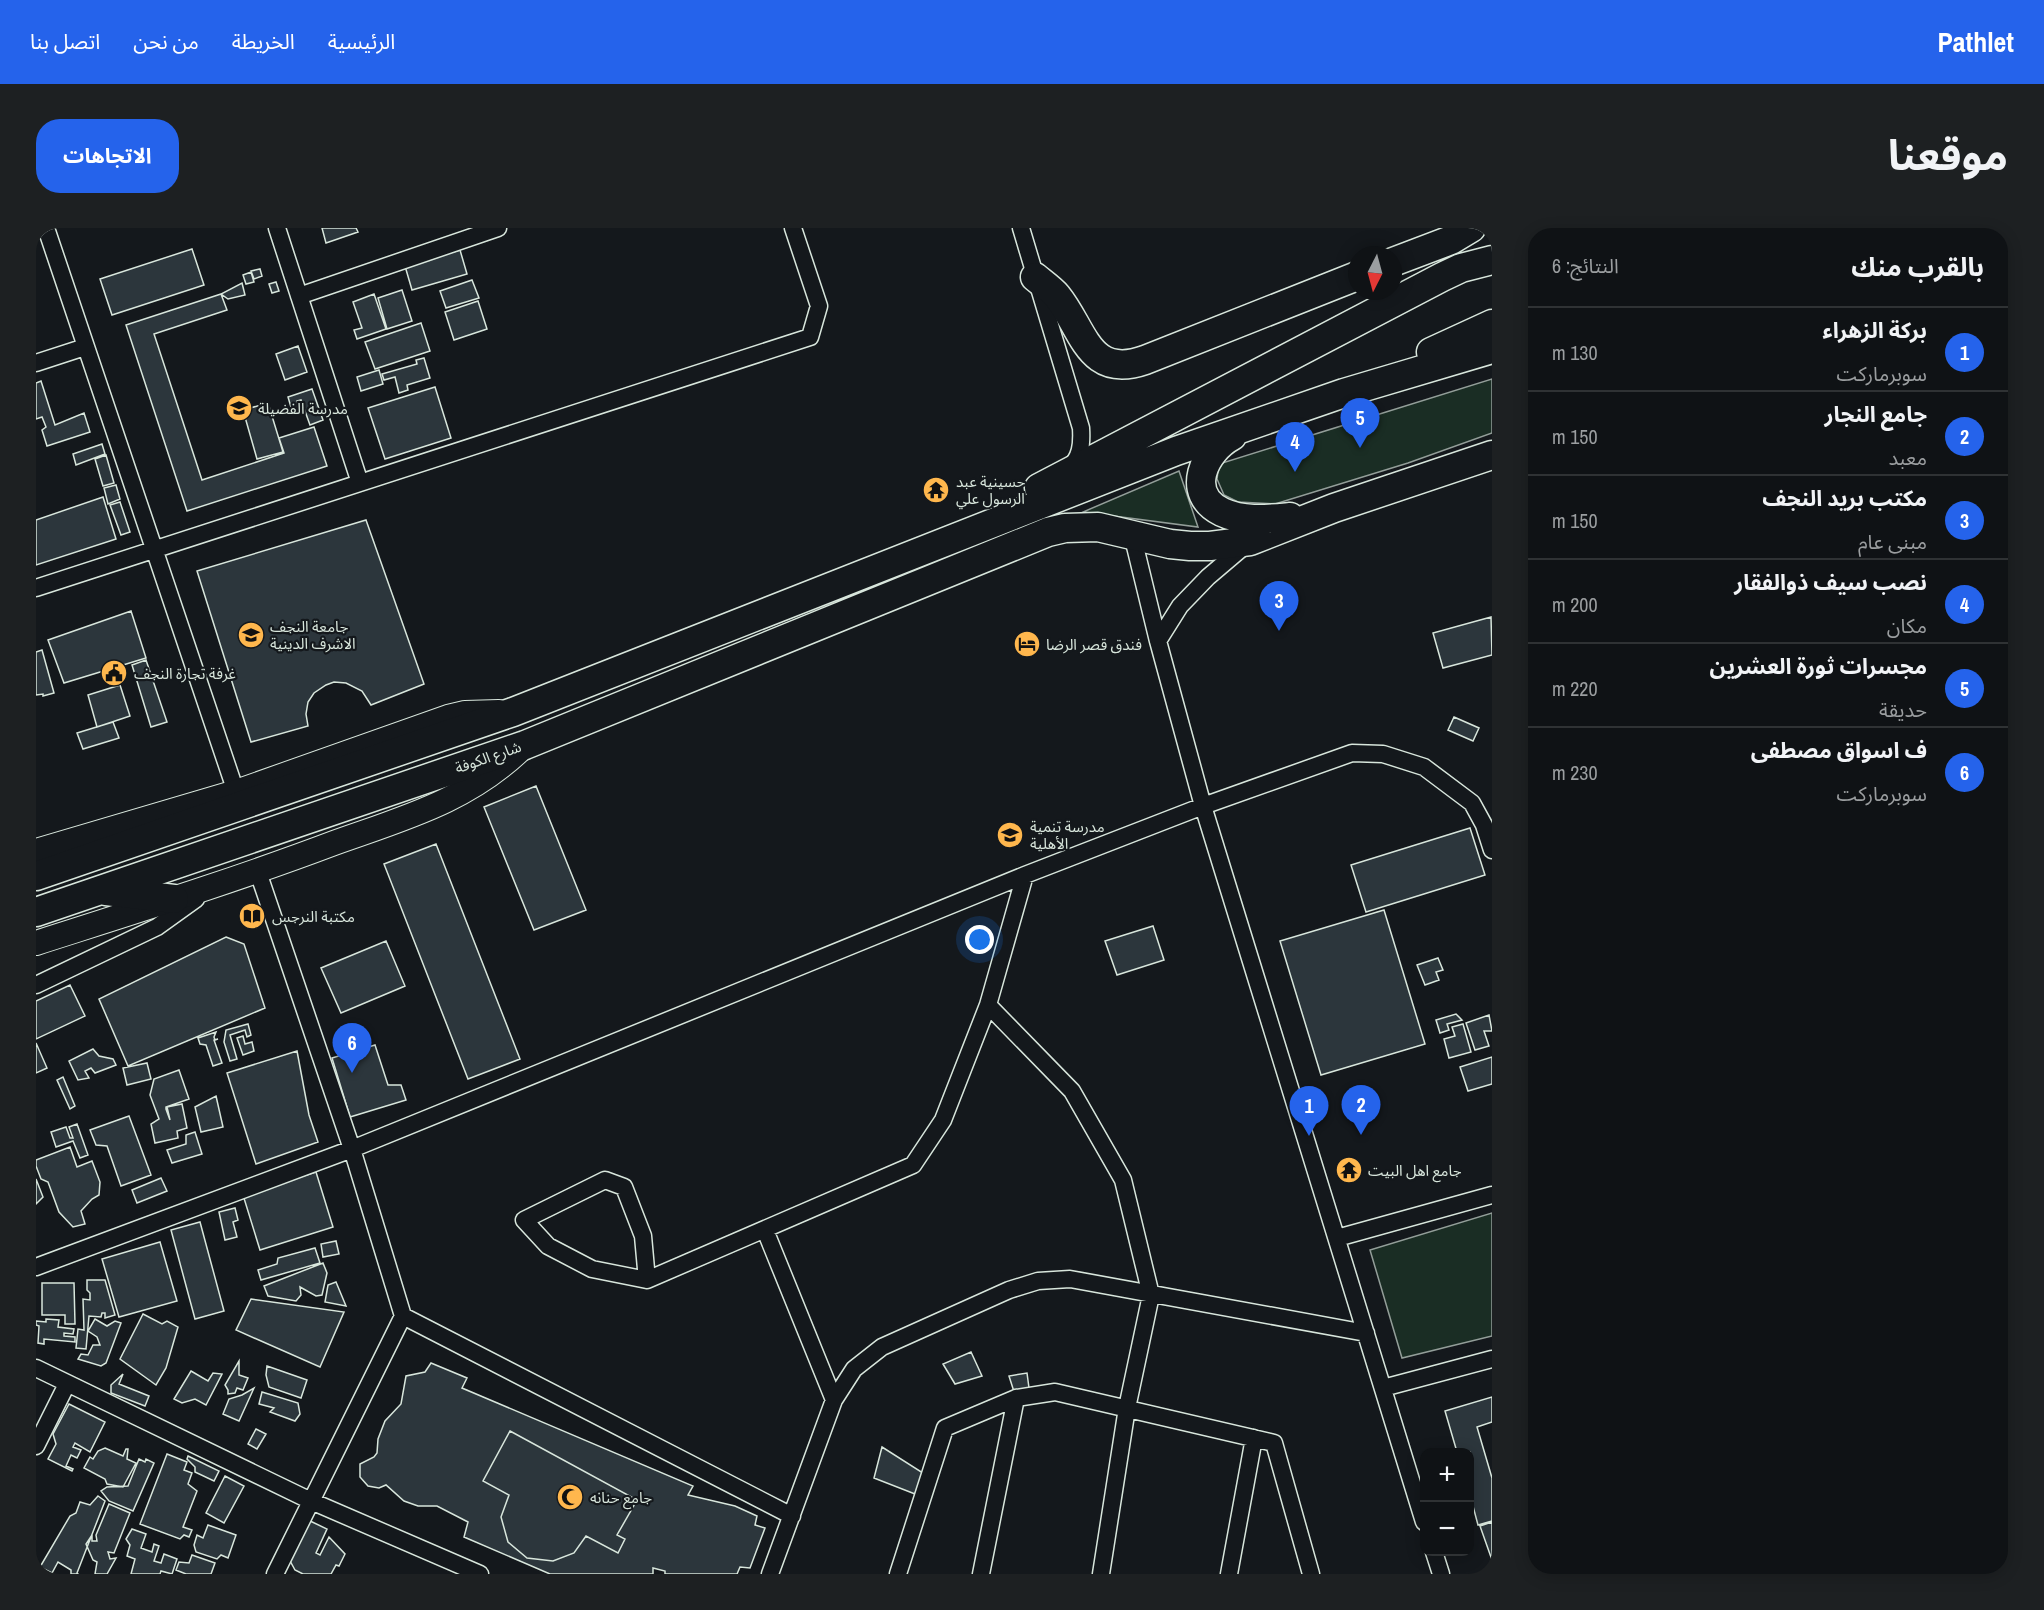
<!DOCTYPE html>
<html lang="ar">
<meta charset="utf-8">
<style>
:root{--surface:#0f1215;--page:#1d2022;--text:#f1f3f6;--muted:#9b9ea0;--line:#2f3234;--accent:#2563eb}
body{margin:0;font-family:"Archivo Narrow","Noto Sans Arabic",sans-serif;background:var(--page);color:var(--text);direction:rtl}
.controls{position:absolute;right:18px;bottom:18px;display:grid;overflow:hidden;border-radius:12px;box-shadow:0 3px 15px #0003}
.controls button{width:54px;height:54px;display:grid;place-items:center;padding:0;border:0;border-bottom:2px solid var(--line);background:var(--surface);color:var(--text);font:30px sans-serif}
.compass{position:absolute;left:1312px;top:18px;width:54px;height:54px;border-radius:50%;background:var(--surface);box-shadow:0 3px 15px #0003;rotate:186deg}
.you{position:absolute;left:944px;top:712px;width:21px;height:21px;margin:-15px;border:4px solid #fff;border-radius:50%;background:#1a73e8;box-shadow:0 0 0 9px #1a73e833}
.badge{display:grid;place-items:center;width:39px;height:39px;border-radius:50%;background:var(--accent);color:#fff;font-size:20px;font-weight:700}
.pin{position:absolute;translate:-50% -50px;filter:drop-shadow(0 2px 3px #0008)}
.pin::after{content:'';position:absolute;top:32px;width:21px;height:18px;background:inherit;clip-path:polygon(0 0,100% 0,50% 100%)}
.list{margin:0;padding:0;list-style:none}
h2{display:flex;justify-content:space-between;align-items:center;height:78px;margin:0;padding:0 24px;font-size:26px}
h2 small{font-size:20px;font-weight:400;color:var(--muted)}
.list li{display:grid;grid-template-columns:39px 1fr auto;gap:18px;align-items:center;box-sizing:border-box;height:84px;padding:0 24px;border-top:2px solid var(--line)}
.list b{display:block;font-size:22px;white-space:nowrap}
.list p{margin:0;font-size:20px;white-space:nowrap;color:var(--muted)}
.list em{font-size:20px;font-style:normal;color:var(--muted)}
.map{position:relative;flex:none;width:1456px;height:1346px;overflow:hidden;direction:ltr;border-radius:24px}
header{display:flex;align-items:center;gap:36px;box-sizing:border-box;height:84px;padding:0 30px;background:var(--accent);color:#fff}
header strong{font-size:28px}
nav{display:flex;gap:33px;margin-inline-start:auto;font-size:21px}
.intro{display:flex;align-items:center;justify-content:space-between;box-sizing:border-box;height:144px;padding:0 36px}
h1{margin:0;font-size:42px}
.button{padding:15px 27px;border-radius:24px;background:var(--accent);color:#fff;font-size:21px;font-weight:700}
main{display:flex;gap:36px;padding:0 36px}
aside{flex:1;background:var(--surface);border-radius:24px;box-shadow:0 3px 15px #0003}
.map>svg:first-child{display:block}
.green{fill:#1a2d24;stroke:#939e99;stroke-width:1.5}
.building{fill:#2c363c;stroke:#d8e6dc;stroke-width:1.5}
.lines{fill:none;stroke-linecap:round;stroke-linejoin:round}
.minor-casing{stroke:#d8e6dc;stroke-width:19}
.secondary-casing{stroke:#d8e6dc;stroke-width:26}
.trunk-casing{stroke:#d8e6dc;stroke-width:31}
.minor{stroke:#14181c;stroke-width:16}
.secondary{stroke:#14181c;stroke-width:24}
.trunk{stroke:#14181c;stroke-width:28}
.labels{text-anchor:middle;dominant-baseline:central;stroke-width:4.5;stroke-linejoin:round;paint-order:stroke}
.poi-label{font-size:15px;fill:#d8e6dc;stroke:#14181c;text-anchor:start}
.street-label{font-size:15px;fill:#d8e6dc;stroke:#14181c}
</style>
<header>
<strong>Pathlet</strong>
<nav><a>الرئيسية</a><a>الخريطة</a><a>من نحن</a><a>اتصل بنا</a></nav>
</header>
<div class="intro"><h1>موقعنا</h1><a class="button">الاتجاهات</a></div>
<main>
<aside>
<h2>بالقرب منك<small>النتائج: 6</small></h2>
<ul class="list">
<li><span class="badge">1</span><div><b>بركة الزهراء</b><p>سوبرماركت</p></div><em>130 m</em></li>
<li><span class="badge">2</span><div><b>جامع النجار</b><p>معبد</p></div><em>150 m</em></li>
<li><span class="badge">3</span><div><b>مكتب بريد النجف</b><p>مبنى عام</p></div><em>150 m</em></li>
<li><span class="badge">4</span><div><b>نصب سيف ذوالفقار</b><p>مكان</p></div><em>200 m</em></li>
<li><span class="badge">5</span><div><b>مجسرات ثورة العشرين</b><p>حديقة</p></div><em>220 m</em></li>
<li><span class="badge">6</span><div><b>ف اسواق مصطفى</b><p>سوبرماركت</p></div><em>230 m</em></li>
</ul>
</aside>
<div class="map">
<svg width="1456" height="1346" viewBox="0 0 1456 1346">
<rect width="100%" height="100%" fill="#14181c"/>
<path class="green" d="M1456,151V205L1372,235L1239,276L1202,274L1188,267L1181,251L1183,236Z
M1143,243L1162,299L1047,284Z
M1456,985V1108L1366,1130L1334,1022Z"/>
<path class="building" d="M286,0H320L322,4L290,15Z
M156,21L168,57L76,87L64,51Z
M424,22L431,46L376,62L369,38Z
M224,41L226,48L218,51L215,43Z
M215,44L218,54L210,56L207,47Z
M436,52L443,70L410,80L404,63Z
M240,54L243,63L236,65L233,56Z
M206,55L209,67L192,71L185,66Z
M366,62L376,93L351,101L342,70Z
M185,66L191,82L118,106L166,252L248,225L243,210L278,199L291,238L151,283L90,97Z
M338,66L350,101L321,111L318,102L326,100L317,74Z
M442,73L451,101L418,112L409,84Z
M385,95L394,123L339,141L329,114Z
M262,118L271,144L249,152L240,126Z
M388,130L394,150L371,157L372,162L363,165L359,149L348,152L346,146L381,136L380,132Z
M343,142L347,156L325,163L321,149Z
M5,153L19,197L48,185L54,204L11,218L6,202L10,199L6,189L0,191V155Z
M399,159L415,210L349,231L332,180Z
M276,161L287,192L274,197L265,172L261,173L264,184L257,186L252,169Z
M232,175L247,224L221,231L207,182Z
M66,216L69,226L40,237L37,226Z
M70,227L78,255L67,258L59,231Z
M80,257L84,271L72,276L68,260Z
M67,269L80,311L0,337V292Z
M84,274L94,304L85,307L74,277Z
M330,292L388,456L335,477L326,463L310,455L298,454L290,457L278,465L272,474L270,486L272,498L215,514L161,343Z
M95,383L110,430L28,455L12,412Z
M1455,389L1456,427L1407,440L1397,405Z
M6,422L18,465L7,468V466L0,467V424Z
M110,432L131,494L115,499L96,437Z
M84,457L94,488L61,499L52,467Z
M1418,489L1443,500L1437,513L1412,502Z
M77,494L83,510L47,521L41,505Z
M500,558L550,682L498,702L448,579Z
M1434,600L1449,647L1330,684L1315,637Z
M400,616L484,831L432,851L348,636Z
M1348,682L1389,816L1285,847L1244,713Z
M1117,698L1128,732L1081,747L1069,713Z
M190,709L208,716L229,780L92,838L63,771Z
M350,713L369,758L305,785L285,740Z
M1402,730L1407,742L1400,744L1403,752L1389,757L1381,737Z
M34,757L49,788L0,811V773Z
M1420,786L1426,792L1411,796L1413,802L1404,805L1400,792Z
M1453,787L1456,803H1448L1453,818L1439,822L1430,795Z
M212,796L215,807L211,809L209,802L194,807L201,831L194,833L188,814L190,802Z
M1427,796L1435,824L1413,830L1408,811L1419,808L1416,799Z
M180,804L178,809L179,812L182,811L178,812L186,835L177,838L170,817L164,816L162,810Z
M207,808L209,816L216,814L218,823L207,827L201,810Z
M0,815L11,840L0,845Z
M339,817L352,857H365L370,872L314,889L296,830Z
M57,821L63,828L77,831L80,837L59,845L55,840L49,843L53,850L42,852L33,833Z
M261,823L273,887L282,914L220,936L191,845Z
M1456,829V856L1432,863L1424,839Z
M111,835L115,851L91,857L87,840Z
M143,842L153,871L130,879V881L134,892L131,879L146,876L151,900L141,903L142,910L119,915L115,896L123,891L114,867L118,851Z
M27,849L39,878L34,881L21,852Z
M180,868L187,899L165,904L159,879Z
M93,888L115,947L85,958L71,918L60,917L54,902Z
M41,896L52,927L44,930L37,913L20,919L15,904L30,899L34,910H37L33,899Z
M159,904L166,926L136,935L131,922L150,916V907Z
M34,919L41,939L56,933L64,954L63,967L56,971L45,983L49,996L37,999L23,984L12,954L5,951L0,938V932Z
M280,944L297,999L224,1022L207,967Z
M125,950L131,963L101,975L96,962Z
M0,951L7,969L0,976Z
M199,980L202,992L197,994L201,1009L189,1012L183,984Z
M164,994L188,1083L159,1091L135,1002Z
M300,1013L303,1026L287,1029L285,1016Z
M124,1014L141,1073L83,1089L66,1031Z
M279,1020L284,1035L225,1052L222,1042L241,1036L242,1030Z
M287,1035L291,1045L286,1067L280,1068L264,1059L265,1067L260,1073L232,1068L228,1058Z
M51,1052H69L79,1087L69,1090V1085H66L65,1089L53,1088L50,1121L40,1120L42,1101L48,1102L47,1071L54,1072V1065L51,1062Z
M300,1054L310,1078L289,1074L292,1057Z
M6,1055H38L39,1096H29V1087H6Z
M215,1071L308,1084L284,1139L200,1102Z
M107,1086L126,1096L131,1093L142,1099L130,1140L120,1157L84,1131Z
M10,1091L23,1092L22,1099L38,1101L37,1106L28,1105V1108L39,1109V1114L8,1111V1116L2,1115L3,1098L0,1097V1093L10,1094Z
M59,1091L71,1098L79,1093L85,1095L70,1135L65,1138L42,1131L45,1126L52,1127L57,1117H64L61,1109L52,1103Z
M935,1124L946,1148L919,1156L907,1136Z
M203,1133V1147L212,1150L207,1162L201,1160L199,1165L192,1166V1162L189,1157Z
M395,1135L431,1150L426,1160L657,1258L652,1267L699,1278L721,1288L719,1297L729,1300L714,1340L704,1339L701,1346H629V1343L617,1340V1346H514L428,1309L432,1294L401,1278H382L368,1273L350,1257L343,1260L332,1258L324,1249V1236L338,1229L341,1225L342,1211L349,1193L365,1176L370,1148L389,1144Z
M231,1138L271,1152L265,1170L233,1159L230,1147Z
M155,1143L172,1153L177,1145L186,1146L170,1177L159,1171L146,1175L138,1171Z
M991,1145L993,1160L980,1170L973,1148Z
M87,1146L83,1156L113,1168L109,1178L75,1165V1157Z
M218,1160L203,1193L187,1186L193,1171L206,1167Z
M226,1164L262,1175L264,1186L259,1193L234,1184L238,1180L223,1176Z
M1456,1169V1194L1441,1199L1456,1250V1293L1442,1297L1434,1267V1224H1421L1409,1183Z
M33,1176L69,1194L54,1224L39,1215L37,1219L45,1222L41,1230L35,1227L30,1238L37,1241L36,1243L12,1231L20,1216L17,1206Z
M220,1201L230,1206L221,1221L212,1216Z
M474,1203L601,1272L581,1307L589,1311L582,1325L550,1308L538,1325L517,1333L491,1330L472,1314L465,1289L473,1267L447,1253Z
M846,1219L887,1245L879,1266L838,1250Z
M69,1220L87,1228L90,1221H92L91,1231L100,1235L87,1259L71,1256L69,1251L48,1240L54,1229L57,1231L62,1223Z
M131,1226L151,1234L148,1242L156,1245L152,1256L161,1263L147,1299L156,1302L153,1309L148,1307L144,1311L104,1296Z
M152,1228L183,1243L178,1253L159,1244V1239L151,1231Z
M103,1231L109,1234L110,1231L118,1235L97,1283L73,1273L65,1263L71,1259L92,1258Z
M189,1248L208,1258L188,1295L170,1285Z
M62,1268L69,1273L41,1345L42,1346H35V1342L22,1334L16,1345L4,1339L34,1288L40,1285L44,1274L54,1277Z
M73,1276L94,1285L78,1325L72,1324L74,1331L80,1330L71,1346H59L61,1334L57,1332L50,1316L56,1307V1313H61L60,1307Z
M272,1292L291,1301L280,1325L284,1327L293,1309L309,1326L303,1338L300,1337L295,1346H267L259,1342L253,1331Z
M1456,1294V1332L1444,1298Z
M172,1297L200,1307L192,1330L185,1327L181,1331L160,1324L158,1317L161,1307L167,1310Z
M96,1301L110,1306L105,1320L116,1324L118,1316L123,1318L118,1333L125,1335L128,1326L141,1331L136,1346L125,1343L124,1346H95L99,1331L91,1328L94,1317L90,1311Z
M156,1327L179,1335L175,1346H150L140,1342L143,1334L153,1335Z"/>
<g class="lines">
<defs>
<path id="minor" d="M10,0L200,564
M241,0L324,255
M985,0L1045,200C1046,216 1045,230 1032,241
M263,68L462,0
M0,135L49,119
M1096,306L1122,413L1167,578L1388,1294
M0,360L774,109L783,78L757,0
M1122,413L1144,378L1172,349L1212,315
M222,644L316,921L367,1088L239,1346
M0,757L121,699L160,671
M952,777L1036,863L1087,952L1115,1067L1091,1180L1065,1346
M729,1002L798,1172
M1301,1010L1456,967
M0,1039L316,921L989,647L1167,578L1316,525L1347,526L1388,539L1436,575L1448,597L1456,622
M611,1052L607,1008L588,959L569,952L488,992L512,1018L556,1041L611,1052L877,937L907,892L952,777L989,647
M367,1088L756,1288
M0,1140L275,1273L444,1346
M1347,1160L1456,1131
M0,1218L31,1156
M1398,1324L1405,1346
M734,1346L798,1172L818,1141L846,1119L973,1062L1002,1053L1034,1051L1330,1105
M862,1346L909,1200L980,1170L1019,1164L1238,1215L1275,1346
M945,1346L980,1170
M1193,1346L1218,1210"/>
<path id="secondary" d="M0,623L200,564L412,489L429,485L463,484
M0,715C100,683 200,652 298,615C368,590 432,573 487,519"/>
<path id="trunk" d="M1357,34L1415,12L1435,0
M999,49C1006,55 1015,61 1021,68C1048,101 1052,152 1109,132L1321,48
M1395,124L1456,96
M1196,208C1168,223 1148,266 1186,284C1207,294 1232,291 1254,289
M1003,260L1406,49L1425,40L1456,32
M0,648L477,484L1140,223L1308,165L1456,121
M70,663L138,671
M0,684L489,517L1012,304L1029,300L1062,299L1134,316L1154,318H1174L1214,313L1298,280L1456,227"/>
</defs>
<use href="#minor" class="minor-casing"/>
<use href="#secondary" class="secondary-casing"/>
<use href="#trunk" class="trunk-casing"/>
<use href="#minor" class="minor"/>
<use href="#secondary" class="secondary"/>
<use href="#trunk" class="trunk"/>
</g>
<defs>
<symbol id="school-disc" viewBox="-11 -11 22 22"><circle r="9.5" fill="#ffb74d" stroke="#14181c"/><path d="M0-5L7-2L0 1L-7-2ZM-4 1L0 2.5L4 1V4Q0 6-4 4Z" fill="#111"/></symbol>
<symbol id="temple-disc" viewBox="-11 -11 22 22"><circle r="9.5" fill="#ffb74d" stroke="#14181c"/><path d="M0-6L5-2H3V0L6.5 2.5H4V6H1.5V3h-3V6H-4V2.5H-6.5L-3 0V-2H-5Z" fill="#111"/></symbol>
<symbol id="hotel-disc" viewBox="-11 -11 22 22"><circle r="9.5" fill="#ffb74d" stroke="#14181c"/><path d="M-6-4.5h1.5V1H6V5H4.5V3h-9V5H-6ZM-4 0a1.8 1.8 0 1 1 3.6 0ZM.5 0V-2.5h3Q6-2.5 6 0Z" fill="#111"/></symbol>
<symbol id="civic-disc" viewBox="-11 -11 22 22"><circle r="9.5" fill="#ffb74d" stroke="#14181c"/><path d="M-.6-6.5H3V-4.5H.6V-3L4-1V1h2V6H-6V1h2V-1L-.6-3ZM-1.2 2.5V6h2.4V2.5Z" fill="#111"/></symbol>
<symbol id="library-disc" viewBox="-11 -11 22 22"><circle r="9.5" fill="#ffb74d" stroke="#14181c"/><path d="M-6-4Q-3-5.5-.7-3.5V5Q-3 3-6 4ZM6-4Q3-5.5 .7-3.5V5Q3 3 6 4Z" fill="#111"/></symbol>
<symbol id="mosque-disc" viewBox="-11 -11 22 22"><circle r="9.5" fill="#ffb74d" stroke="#14181c"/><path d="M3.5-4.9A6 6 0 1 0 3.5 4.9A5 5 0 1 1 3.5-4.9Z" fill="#111"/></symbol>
</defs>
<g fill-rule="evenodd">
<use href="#school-disc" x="188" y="165" width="30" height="30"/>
<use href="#temple-disc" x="885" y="247" width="30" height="30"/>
<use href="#school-disc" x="200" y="392" width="30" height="30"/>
<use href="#hotel-disc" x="976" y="401" width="30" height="30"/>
<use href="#civic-disc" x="63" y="430" width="30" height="30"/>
<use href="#school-disc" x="959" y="592" width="30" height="30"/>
<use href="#library-disc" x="201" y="673" width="30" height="30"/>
<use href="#temple-disc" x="1298" y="927" width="30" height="30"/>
<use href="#mosque-disc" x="519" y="1254" width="30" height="30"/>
</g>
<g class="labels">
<g class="poi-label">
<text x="222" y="180">مدرسة الفضيلة</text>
<text x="920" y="253">حسينية عبد<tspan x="920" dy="17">الرسول علي</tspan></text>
<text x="234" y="398">جامعة النجف<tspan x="234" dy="17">الاشرف الدينية</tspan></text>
<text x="1010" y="416">فندق قصر الرضا</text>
<text x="98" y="445">غرفة تجارة النجف</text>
<text x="994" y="598">مدرسة تنمية<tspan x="994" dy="17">الأهلية</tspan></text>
<text x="236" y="688">مكتبة النرجس</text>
<text x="1332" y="942">جامع اهل البيت</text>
<text x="554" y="1269">جامع حنانه</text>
</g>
<g class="street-label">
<text transform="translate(452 529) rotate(-19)">شارع الكوفة</text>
</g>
</g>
</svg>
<div class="controls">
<button>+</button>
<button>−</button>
</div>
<svg class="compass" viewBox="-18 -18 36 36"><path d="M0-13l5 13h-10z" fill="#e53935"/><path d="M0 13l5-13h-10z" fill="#9b9ea0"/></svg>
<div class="you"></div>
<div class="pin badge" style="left:1273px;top:908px">1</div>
<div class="pin badge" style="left:1325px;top:907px">2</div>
<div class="pin badge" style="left:1243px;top:403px">3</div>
<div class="pin badge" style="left:1259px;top:244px">4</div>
<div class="pin badge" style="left:1324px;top:220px">5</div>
<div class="pin badge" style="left:316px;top:845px">6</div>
</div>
</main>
